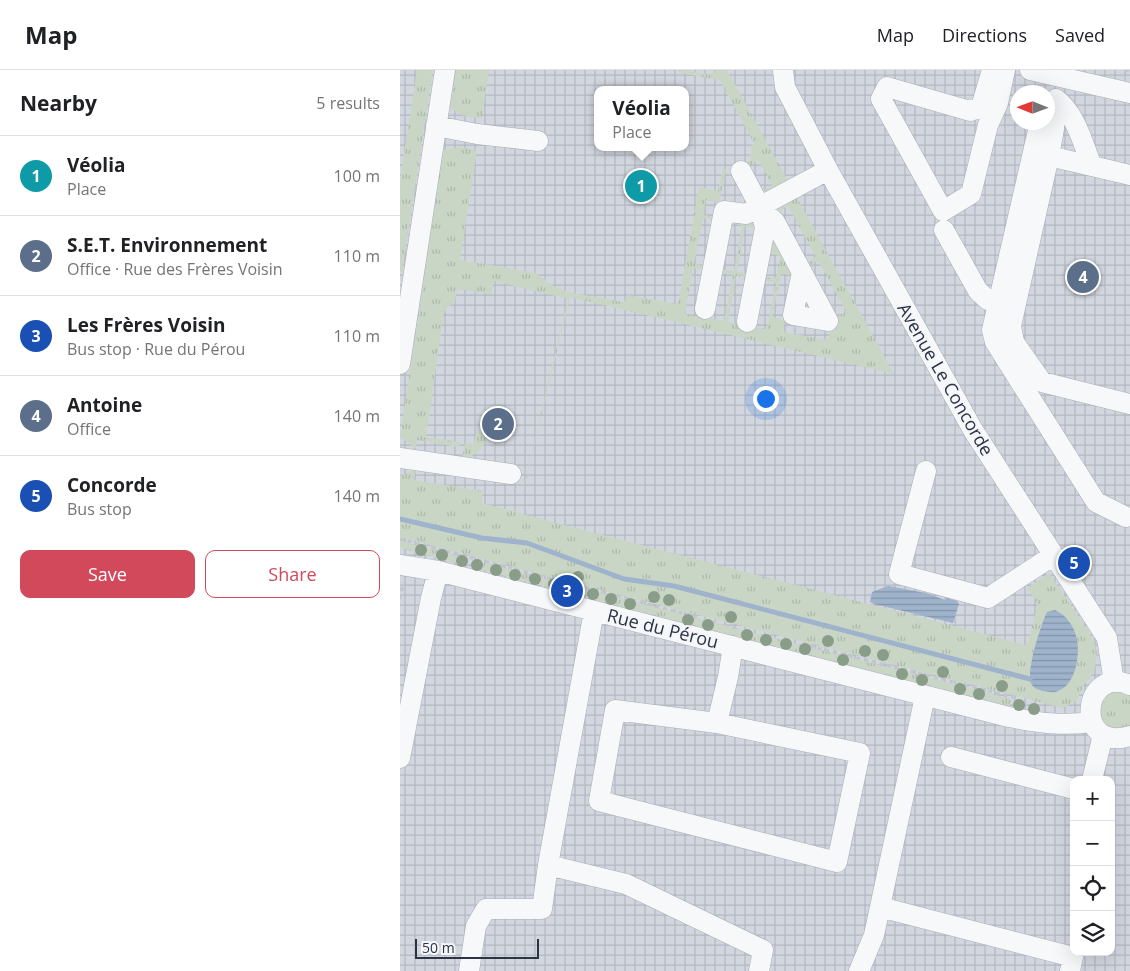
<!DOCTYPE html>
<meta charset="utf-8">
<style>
:root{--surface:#fff;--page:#f2f2f2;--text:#202124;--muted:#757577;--line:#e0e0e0;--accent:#d1495b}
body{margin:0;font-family:"Open Sans",sans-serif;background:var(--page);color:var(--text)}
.controls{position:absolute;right:15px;bottom:15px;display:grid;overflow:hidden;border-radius:10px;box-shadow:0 5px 20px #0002}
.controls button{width:45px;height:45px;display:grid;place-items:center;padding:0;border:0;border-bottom:1px solid var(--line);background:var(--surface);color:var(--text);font:25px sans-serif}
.compass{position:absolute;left:610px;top:15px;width:45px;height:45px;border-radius:50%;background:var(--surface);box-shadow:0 5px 20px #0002;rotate:271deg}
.scale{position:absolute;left:15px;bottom:12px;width:124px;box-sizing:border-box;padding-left:5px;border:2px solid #2b3445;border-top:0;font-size:14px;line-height:18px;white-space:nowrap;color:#2b3445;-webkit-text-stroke:4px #f4f6f9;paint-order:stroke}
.you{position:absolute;left:365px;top:328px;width:18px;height:18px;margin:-12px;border:4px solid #fff;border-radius:50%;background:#1a73e8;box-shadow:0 0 0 8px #1a73e833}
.badge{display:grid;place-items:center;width:32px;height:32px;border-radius:50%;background:var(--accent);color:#fff;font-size:16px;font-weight:700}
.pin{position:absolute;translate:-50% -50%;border:2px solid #fff;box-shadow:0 1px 5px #0006}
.popup{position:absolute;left:194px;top:16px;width:95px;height:65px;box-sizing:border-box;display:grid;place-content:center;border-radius:10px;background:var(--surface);filter:drop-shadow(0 1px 4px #0005);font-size:16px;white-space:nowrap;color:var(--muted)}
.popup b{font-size:19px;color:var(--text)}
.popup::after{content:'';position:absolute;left:50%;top:100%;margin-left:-10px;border:10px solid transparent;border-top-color:var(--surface)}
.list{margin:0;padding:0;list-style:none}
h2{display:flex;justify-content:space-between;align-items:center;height:65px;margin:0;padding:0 20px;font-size:21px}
h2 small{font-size:16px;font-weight:400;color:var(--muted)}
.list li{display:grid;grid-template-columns:32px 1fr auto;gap:15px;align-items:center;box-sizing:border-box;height:80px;padding:0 20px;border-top:1px solid var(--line)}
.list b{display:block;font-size:19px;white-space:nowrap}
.list p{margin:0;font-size:16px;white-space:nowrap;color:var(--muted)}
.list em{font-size:16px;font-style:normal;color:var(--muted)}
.actions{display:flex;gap:10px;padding:15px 20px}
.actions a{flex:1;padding:11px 0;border:1px solid var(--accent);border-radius:10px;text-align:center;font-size:18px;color:var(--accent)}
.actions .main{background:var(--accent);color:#fff}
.icon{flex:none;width:28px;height:28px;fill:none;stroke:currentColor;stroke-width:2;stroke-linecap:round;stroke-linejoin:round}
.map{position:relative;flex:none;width:730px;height:901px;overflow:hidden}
header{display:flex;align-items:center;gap:30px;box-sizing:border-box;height:70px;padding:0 25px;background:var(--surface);border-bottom:1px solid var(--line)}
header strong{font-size:24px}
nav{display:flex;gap:28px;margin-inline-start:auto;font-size:18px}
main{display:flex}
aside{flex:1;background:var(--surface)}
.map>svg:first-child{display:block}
.industrial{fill:url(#industrial-grid);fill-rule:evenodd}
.grass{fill:url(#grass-tufts);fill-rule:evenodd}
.water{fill:url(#water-rules)}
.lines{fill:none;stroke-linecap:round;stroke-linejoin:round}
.stream{stroke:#9fb4cc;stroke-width:5}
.minor-casing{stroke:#a9aeb7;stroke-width:21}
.path{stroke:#c2c5cb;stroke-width:3;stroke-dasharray:4 4;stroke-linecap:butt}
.minor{stroke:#f7f8fa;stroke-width:20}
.tree{fill:#899d89}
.labels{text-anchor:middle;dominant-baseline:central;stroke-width:4;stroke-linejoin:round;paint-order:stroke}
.street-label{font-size:18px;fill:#2b3445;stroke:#f4f6f9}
</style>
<header>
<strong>Map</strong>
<nav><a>Map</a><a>Directions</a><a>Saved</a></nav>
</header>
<main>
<aside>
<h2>Nearby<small>5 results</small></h2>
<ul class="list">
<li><span class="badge" style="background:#0f9aa8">1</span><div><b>Véolia</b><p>Place</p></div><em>100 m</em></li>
<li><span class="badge" style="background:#5c6f8a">2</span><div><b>S.E.T. Environnement</b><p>Office · Rue des Frères Voisin</p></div><em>110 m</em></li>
<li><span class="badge" style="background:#1a4fb4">3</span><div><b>Les Frères Voisin</b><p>Bus stop · Rue du Pérou</p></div><em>110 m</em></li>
<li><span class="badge" style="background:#5c6f8a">4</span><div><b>Antoine</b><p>Office</p></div><em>140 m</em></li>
<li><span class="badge" style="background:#1a4fb4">5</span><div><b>Concorde</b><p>Bus stop</p></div><em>140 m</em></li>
</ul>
<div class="actions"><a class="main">Save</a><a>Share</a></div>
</aside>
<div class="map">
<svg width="730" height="901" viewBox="0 0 730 901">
<defs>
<pattern id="industrial-grid" width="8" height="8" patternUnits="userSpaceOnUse" patternTransform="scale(1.25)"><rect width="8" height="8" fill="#d2d6de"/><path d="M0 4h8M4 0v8" fill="none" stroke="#b4b8c0"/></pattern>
<pattern id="grass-tufts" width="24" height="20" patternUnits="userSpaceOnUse" patternTransform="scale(1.25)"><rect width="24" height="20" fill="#c9d6c5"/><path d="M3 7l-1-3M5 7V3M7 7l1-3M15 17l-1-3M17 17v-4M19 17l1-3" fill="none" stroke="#adb8ab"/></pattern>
<pattern id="water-rules" width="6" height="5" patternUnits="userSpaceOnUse" patternTransform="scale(1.25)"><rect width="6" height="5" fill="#9fb4cc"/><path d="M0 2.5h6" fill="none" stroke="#8293a7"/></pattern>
</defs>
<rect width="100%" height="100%" fill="#e4e7ec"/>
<path class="industrial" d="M0,0H730V901H0ZM197,20H285V77H197ZM618,22H648V52H618ZM674,710H711V882H674Z"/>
<path class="grass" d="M17,0H33L2,202H0V110Z
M56,0H89L82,47C70,50 60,44 50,38Z
M278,0C290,0 302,5 314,3L316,0H327L388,111L363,125L362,122L372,116L359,91L347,97L345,93L351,89L349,85L353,82L350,76L354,73L320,10L280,3Z
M61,77L77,80L60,190L136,203L150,214L167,222L222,232L226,230L227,225L278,234L299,117L318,121L323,99H326L319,132L306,130L303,145L316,147V150L303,148L294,194L306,196V199L293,198L285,244L324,251L333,205L320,203L321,199L334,201L342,156L330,153V150L358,155L357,158L345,156L337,202L349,204L348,207L336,206L328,252L367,259L376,213L363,210L364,207L376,208L380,186L368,183L371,165L394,205L381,204L372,247L385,250L383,262L428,270L433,249L446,241L418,191L407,196L406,193L416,187L388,136L377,142L375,139L397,128L494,304L170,227L118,443L627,575L638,534L627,518L649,503L687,559L694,572L697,583L695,598L691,607L685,613L676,631L663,638L165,511L0,467V405L12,402L13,399H16L14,410L83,421L81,433L118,442L168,229L94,211L91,224L57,219L55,232L49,236L44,242L26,367L60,372L59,377L17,370L16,379L0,367L43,80ZM641,553L676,598C665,619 661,624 637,619L631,601Z
M76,362L88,364C84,378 77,386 62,389L65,373L74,374Z
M0,471L66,488L64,495L7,480L0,477Z
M73,490L157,512L155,519L71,497Z
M166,514L611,629L610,636L188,528V525L165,518Z
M714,621L727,623L730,625V655L728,657L714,660L703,653L699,633L702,627Z"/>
<path class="water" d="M488,516L526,523L545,530L547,528L557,531L559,534L553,553L474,534L470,532L472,522Z
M655,540C667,545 674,557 677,569C680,586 676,617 655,622C652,623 647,621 643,621C638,620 633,618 631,613C626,601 641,554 647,542Z"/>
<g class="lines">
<path class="stream" d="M0,449L82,468L127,473L224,509L274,516L630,609"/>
<defs>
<path id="minor" d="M383,0L385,17L428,100L573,360L707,568L714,612
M592,0L581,37L570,41L487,17L481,29L543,141L571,124L588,55L598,33L605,0
M630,0L730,23
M656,29L654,59L649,86L611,256L614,272L642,312L730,334
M656,29C676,44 683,74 692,96L730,105
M640,52L592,260L595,272L696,432L726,447
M36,56L77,64L138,71
M649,86L692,96
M341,101L360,137L375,152L428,251
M544,160L578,221L588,230L597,232
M402,202L393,245L428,251
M305,239L324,141L346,144L428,100
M347,252L365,158L360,137
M0,294L45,0
M0,388L111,404
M526,401L499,504L588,528L654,485
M0,495L38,501L609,647C639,653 662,656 692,652
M730,615C682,594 673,683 730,666
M317,653L460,683L437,792L199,731L215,640L317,653L328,607L333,576
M551,687L674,719
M0,688L31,528L38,501
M692,710L703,665
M148,795L226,814L363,880L359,901
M480,837L673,887L670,901
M69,901L76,856L86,839H142L148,795L194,541
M459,901L474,865L480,837L525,626"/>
</defs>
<use href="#minor" class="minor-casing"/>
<path class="path" d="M725,0L730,1
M0,469L297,547
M0,529L3,513
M402,574L617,628"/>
<use href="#minor" class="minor"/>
</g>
<g class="tree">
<circle cx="21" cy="480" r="6"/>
<circle cx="42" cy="485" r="6"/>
<circle cx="62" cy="491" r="6"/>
<circle cx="77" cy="495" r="6"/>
<circle cx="96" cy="500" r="6"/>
<circle cx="115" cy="505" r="6"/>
<circle cx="178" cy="507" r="6"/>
<circle cx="135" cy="509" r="6"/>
<circle cx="154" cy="514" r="6"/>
<circle cx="193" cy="524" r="6"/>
<circle cx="254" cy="527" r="6"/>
<circle cx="211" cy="529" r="6"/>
<circle cx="269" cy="530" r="6"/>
<circle cx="230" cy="534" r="6"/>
<circle cx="331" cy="547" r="6"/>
<circle cx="288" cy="550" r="6"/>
<circle cx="308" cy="555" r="6"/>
<circle cx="347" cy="565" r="6"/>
<circle cx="366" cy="570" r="6"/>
<circle cx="428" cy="571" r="6"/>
<circle cx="386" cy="574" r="6"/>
<circle cx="405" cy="579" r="6"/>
<circle cx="465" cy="581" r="6"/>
<circle cx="483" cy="585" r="6"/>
<circle cx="443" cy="590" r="6"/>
<circle cx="543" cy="602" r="6"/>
<circle cx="502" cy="604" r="6"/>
<circle cx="522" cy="610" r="6"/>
<circle cx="602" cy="616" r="6"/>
<circle cx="560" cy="619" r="6"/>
<circle cx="579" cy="624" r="6"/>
<circle cx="619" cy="635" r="6"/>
<circle cx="634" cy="639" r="6"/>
</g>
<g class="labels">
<g class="street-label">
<text transform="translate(546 309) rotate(60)">Avenue Le Concorde</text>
<text transform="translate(263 558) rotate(14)">Rue du Pérou</text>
</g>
</g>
</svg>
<div class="controls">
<button>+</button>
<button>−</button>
<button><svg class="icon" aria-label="locate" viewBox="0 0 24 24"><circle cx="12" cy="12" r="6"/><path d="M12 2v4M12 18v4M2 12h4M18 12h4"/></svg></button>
<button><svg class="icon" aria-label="layers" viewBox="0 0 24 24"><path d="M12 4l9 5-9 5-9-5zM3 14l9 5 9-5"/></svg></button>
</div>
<svg class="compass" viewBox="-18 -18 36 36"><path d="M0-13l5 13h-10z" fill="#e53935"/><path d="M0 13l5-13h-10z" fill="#757577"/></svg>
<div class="scale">50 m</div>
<div class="you"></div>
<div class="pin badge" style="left:241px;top:116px;background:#0f9aa8">1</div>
<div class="popup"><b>Véolia</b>Place</div>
<div class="pin badge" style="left:98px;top:354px;background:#5c6f8a">2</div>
<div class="pin badge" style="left:167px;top:521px;background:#1a4fb4">3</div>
<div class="pin badge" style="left:683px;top:207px;background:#5c6f8a">4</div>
<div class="pin badge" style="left:674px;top:493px;background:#1a4fb4">5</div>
</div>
</main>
